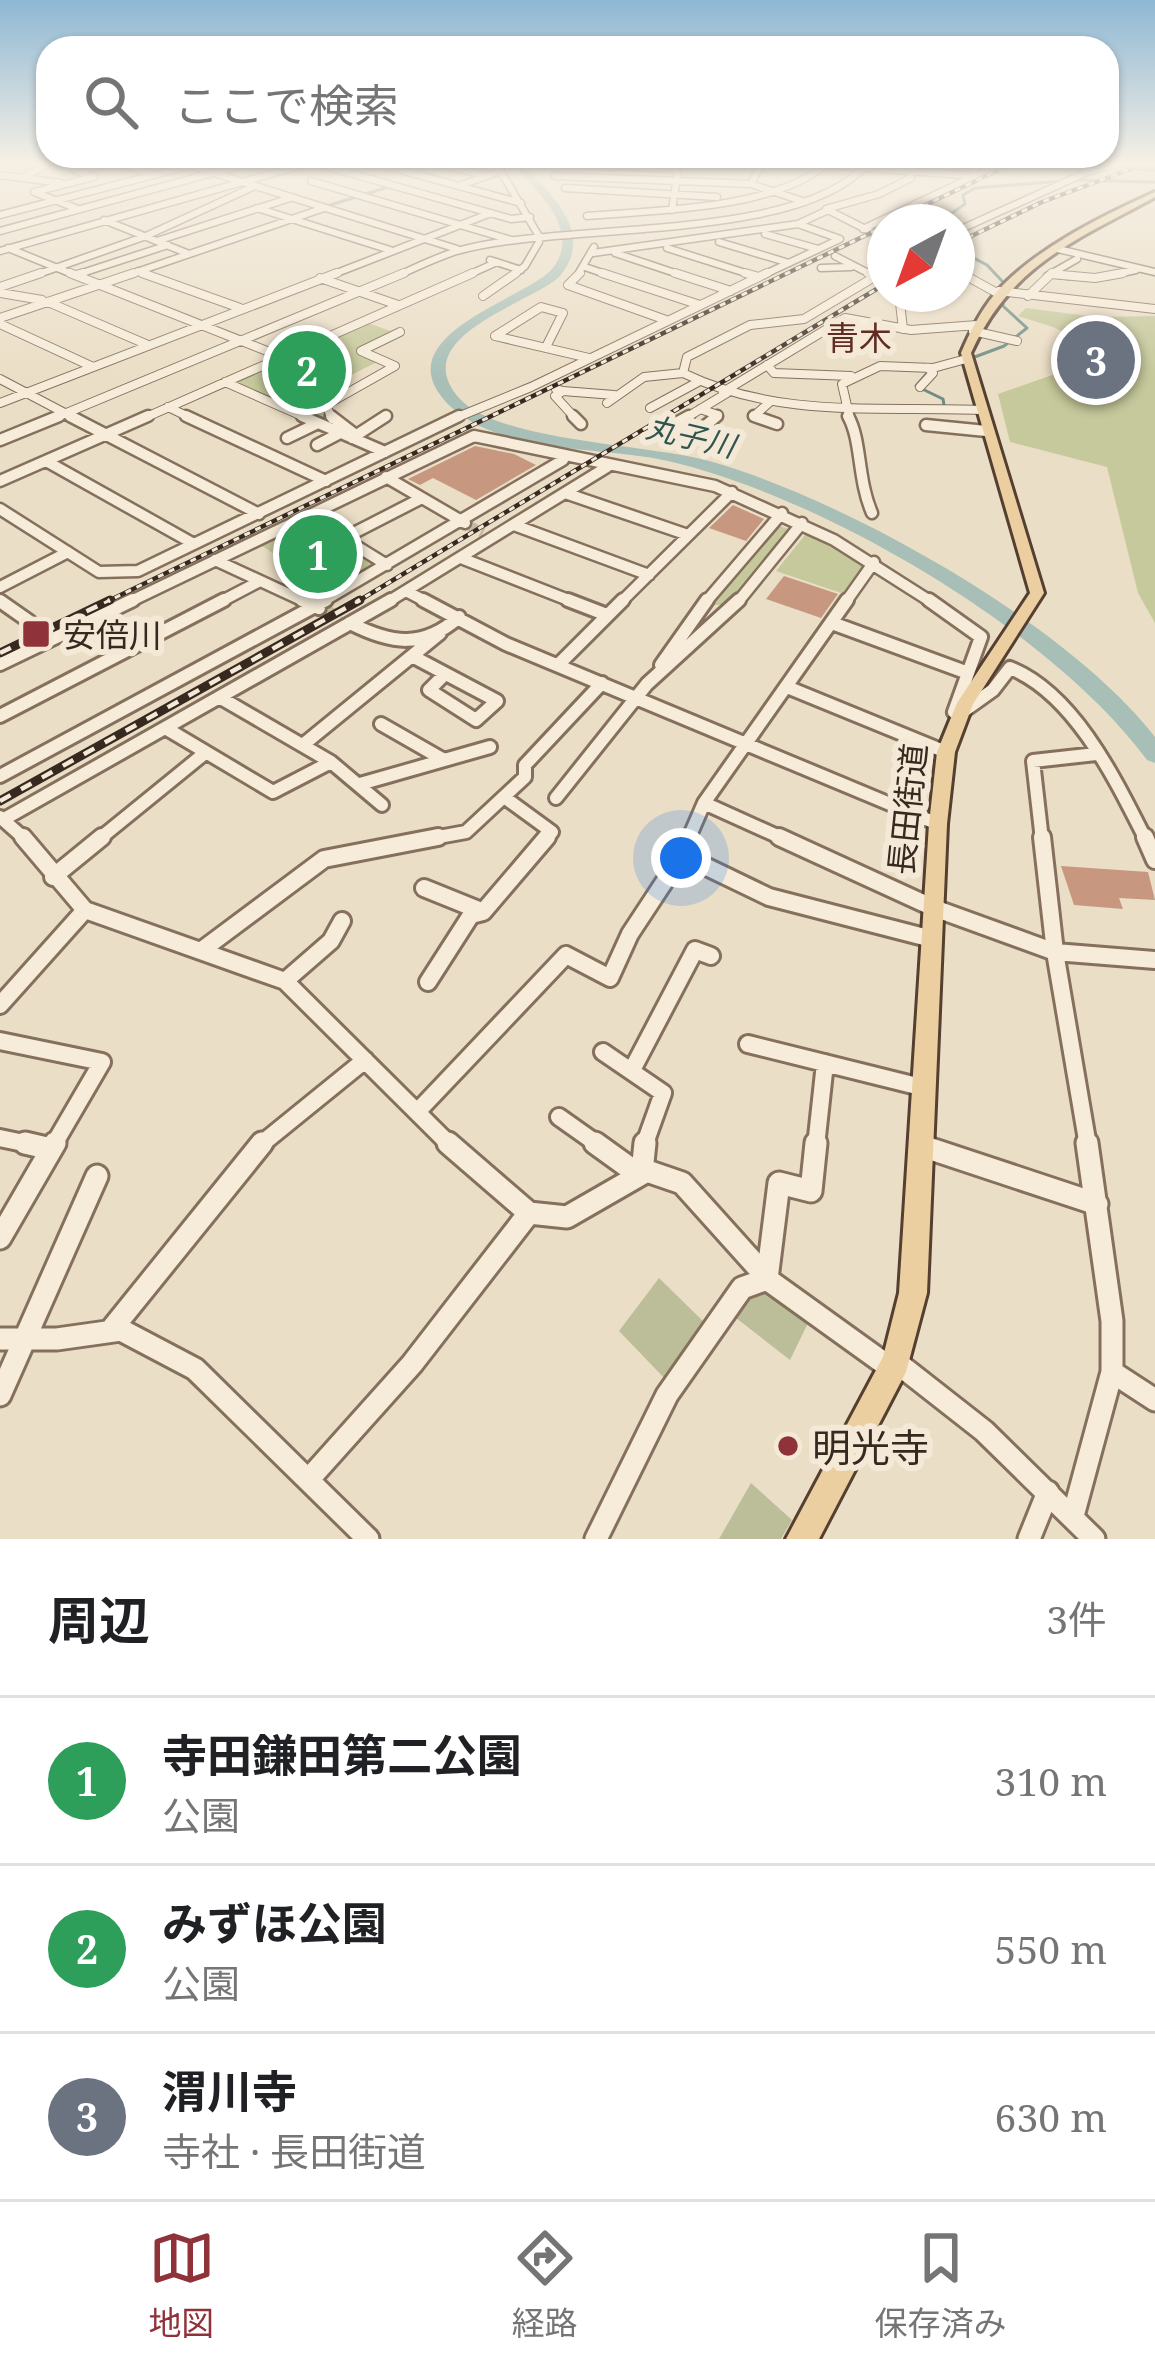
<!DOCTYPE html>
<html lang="ja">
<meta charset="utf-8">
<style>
:root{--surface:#fff;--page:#f6f6f6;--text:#202124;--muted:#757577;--line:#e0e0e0;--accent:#903239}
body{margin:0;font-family:"Noto Serif","Noto Sans JP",serif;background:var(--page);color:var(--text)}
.compass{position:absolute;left:867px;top:204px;width:108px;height:108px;border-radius:50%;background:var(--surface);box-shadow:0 3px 9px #0004;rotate:221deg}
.you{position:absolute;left:681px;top:858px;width:42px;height:42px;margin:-30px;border:9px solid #fff;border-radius:50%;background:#1a73e8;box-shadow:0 0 0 18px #1a73e833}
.badge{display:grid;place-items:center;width:78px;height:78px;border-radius:50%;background:var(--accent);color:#fff;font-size:39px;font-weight:700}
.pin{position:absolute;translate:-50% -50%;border:6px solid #fff;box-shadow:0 3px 12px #0006}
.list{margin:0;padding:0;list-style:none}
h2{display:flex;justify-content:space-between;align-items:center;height:156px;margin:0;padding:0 48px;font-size:51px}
h2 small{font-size:39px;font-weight:400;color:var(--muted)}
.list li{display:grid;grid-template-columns:78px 1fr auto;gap:36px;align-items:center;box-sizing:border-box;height:168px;padding:0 48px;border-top:3px solid var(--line)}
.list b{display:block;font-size:45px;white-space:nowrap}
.list p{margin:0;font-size:39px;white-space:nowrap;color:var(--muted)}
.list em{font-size:39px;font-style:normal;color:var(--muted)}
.icon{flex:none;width:66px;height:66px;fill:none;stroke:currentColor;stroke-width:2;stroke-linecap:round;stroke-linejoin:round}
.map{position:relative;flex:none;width:1155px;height:1539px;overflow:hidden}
.search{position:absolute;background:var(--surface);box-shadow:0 3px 9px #0004;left:36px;right:36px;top:36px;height:132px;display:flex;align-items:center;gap:30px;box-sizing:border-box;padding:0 42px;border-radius:36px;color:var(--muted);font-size:45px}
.sheet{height:660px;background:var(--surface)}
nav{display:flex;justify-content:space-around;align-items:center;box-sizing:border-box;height:168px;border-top:3px solid var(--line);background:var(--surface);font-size:33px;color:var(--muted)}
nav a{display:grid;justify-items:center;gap:6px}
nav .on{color:var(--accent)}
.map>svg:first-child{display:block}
.green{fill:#c6c99b}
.cemetery{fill:#bcbe99}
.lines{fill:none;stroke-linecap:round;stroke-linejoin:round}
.stream{stroke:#6f8d83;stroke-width:3}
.river{fill:#a7bfb7;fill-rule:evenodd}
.building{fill:#c7987f}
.minor-tunnel-far1{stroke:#c7baa5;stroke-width:10;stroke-dasharray:10 4.5;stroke-linecap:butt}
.minor-tunnel{stroke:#c7baa5;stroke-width:12;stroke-dasharray:12 6;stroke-linecap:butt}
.minor-far5-casing{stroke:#85705d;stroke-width:9}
.minor-far4-casing{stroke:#85705d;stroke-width:10}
.minor-far3-casing{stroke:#85705d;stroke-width:15}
.minor-far2-casing{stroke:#85705d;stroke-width:18}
.minor-far1-casing{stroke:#85705d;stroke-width:22}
.minor-casing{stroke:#85705d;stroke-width:27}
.major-casing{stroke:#543f31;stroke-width:6}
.minor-far5{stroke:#f6ecd9;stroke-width:6}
.minor-far4{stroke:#f6ecd9;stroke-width:8}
.minor-far3{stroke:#f6ecd9;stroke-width:10}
.minor-far2{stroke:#f6ecd9;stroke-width:12}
.minor-far1{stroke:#f6ecd9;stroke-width:16}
.minor{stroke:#f6ecd9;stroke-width:21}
.major{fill:#ebcfa1;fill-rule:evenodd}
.rail-far1-casing{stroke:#372920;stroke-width:4.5}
.rail-casing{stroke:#372920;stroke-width:9}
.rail-far1{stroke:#f3e9d6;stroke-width:3;stroke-dasharray:6;stroke-linecap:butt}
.rail{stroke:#f3e9d6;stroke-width:4.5;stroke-dasharray:12;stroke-linecap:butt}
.highway-bridge-casing{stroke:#543f31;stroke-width:12;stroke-linecap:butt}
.highway-bridge{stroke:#d4985e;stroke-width:9}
.poi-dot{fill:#903239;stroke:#f3e9d6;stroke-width:4.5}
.labels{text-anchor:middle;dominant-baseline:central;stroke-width:12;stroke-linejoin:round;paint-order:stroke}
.far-water-label{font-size:30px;font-style:italic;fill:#305550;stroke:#f3e9d6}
.far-quarter-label{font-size:33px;fill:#602b22;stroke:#f3e9d6}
.poi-label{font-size:33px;fill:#372920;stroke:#f3e9d6;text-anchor:start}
.street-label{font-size:33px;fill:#372920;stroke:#f3e9d6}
.near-poi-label{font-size:39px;fill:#372920;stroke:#f3e9d6;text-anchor:start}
</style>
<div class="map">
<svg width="1155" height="1539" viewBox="0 0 1155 1539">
<rect width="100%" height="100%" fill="#ebdec6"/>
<path class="green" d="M1026,308L1096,317L1155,316V623L1138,593L1107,467L1010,442L998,394L1055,374L1122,361L1053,327L1018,316Z
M365,322L396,333L358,351L377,362L301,400L321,409L337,428L231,381Z
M304,521L378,565L332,591L259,544Z
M777,525L791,530L730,605H714L711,602Z
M809,530L870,564L847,595L776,571Z"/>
<path class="cemetery" d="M659,1278L707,1325L669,1383L619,1331Z
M761,1286L809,1321L790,1360L731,1314L742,1296Z
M751,1483L792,1520L781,1539H719Z"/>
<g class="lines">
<path class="stream" d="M1074,180L1155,182
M327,206L385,188
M939,222L965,204L963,195L975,188L1063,181
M957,249L987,265L1002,281
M972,358L1004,346L1027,328L1003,306V296
M928,372L916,386L943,399L944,405"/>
<path class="river" d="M512,163H522C541,185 576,214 573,246C573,257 565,271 558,278C528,304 404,338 460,399C500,442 650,444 713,462C848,501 1069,625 1155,737V763L1147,760C1052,631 824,497 668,461C603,446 502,455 450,406C380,338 520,301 550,271C556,266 561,255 562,247C566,214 531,186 512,163Z"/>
</g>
<path class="building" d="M475,446L514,454L536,465L476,500L433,478L420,485L408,479Z
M733,505L764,519L746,541L709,528Z
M784,576L838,594L821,618L766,599Z
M1061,866L1148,872L1155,900L1119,898L1123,909L1074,905Z"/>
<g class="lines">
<path class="minor-tunnel-far1" d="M468,525L483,533"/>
<path class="minor-tunnel" d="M324,610L341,618"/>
<defs>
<path id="minor-far5" d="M117,163L154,175
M182,163L457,249
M314,163L511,219L530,217
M375,163L521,203
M436,163L483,175
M545,163L678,169
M799,163L975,176L973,163
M950,163L973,165
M497,165L540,238
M0,175L61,183
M555,176L751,184L805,202
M24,177L49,163
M94,177L74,170L113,163
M311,181L511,240
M751,184L762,163
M461,185L501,171
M565,188L717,197
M257,208L390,250
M78,209L34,192L94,177
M826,209L879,194L911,178L913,163
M672,210L679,163
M0,215L192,165
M587,216C655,210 775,210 827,163
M104,220L189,254
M863,229L1002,163
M0,231L249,163
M957,231L1087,172L1120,163
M765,234L818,249
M157,241L290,198
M719,242L789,263
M8,248L77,276
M667,248L755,276
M1058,249L1155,272
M0,251L309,163
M593,253L798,224
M615,253L684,276
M835,256L874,276
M490,260L521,270
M585,267L611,276
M821,268L851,267
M138,271L151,276
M957,271L968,276
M1051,274L1069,276
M76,275L168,245
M33,276L146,236L255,186
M125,276L324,208
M329,276L491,213
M397,276C417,267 437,257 457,251C559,221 800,244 868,163
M466,276L497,262
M512,276L525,266L539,242
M577,276L594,247
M761,276L840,239L798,224L828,210L885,239
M876,276L885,270
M1047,276L1077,259
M1107,276L1136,270"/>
<path id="minor-far4" d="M70,273L282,357
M142,273L240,308
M580,273L568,285L666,320
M602,273L700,305
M675,273L731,291
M745,273L759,277
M868,273L875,276
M881,273L804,319L750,325L687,357L683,373C778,419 878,406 980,410
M961,273L997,293
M1051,274L1095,278L1123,273
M76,275L83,273
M320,278L398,305
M0,287L41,273
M999,291L1155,309
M0,293L42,300
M899,294L903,329
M483,296L516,273
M1028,296L1052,273
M48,302L148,345
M0,318L134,273
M0,324L93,367
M973,331L1017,341
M546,347L563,313L541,307L495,336L589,358
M767,365L774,373L851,376
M0,379L76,419
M225,382L309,419
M920,387L933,373L928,368
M556,389L563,391L555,396L576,419
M563,391L614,395
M723,392L845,318L911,330L977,325
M0,403L337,273
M607,403L644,377L683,373
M168,407L193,419
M650,408L698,382
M700,409L718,415L714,419
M52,419L404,273
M142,419L473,273
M332,419L326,405L395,366L361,351L400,332
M453,419L531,387L767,273
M684,419L727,393
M762,419L754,416L771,401
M850,419L842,384L880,366L933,368L966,359"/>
<path id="minor-far3" d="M70,416L259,514
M186,416L326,481
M302,416L385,452
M331,416L357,436
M573,416L581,424
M689,416L678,422L719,437
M754,416L777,424
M848,416C862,441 857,478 872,513
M926,425L986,431
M700,430L717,416
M287,438L318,423
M352,438L386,416
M0,440L59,416
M317,445L340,433
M46,461L194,544
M386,477L465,523
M0,481L148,416
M565,493L688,535
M0,509L99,572L138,571L459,416
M308,516L387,565
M514,525L649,575
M344,538L422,498
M461,558L576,603
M215,560L308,603
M0,587L68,552
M406,591L429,603
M127,603L474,436L715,486L834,540L933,603
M218,603L260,581
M320,603L563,460
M386,603L607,467
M620,603L732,492
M705,603L782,513
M737,603L802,523
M845,603L874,562"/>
<path id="minor-far2" d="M302,600L319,608
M423,600L506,644L938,824
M568,600L607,615
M929,600L981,637L954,712L958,715L993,690L1010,668C1075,694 1116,781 1146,840
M0,601L30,622
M350,623C391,644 423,649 459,617
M832,623L968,673
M412,656L497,701L476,720L429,690L445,674
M0,664L133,600
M559,664L623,600
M661,665L707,600
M787,687L946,752
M221,698L331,762L382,805
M0,716L224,600
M381,724L444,760
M167,729L273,792L331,762
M304,744L440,633
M0,776L326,600
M360,784L490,747
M504,797L552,832L545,840
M556,798L647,684L739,600
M0,817L26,840
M6,818L391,600
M98,840L205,753
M422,840L466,832L525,777V765L602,683
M688,840L704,803
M786,840L704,803L847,600
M1042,840L1033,761L1096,754"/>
<path id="minor-far1" d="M23,837L85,910L285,981L451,1146
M779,837L934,908L1055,952L1155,960
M1042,837L1055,952L1088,1146
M1145,837L1155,860
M682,855L689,837
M53,877L102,837
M424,888L481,911
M202,950L324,859L438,837
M285,981L331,941L342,921
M428,982L471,915L483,912L547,837
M0,1005L85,910
M0,1041L102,1062L53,1146
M748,1044L925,1088
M603,1052L663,1093L644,1146
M632,1070L695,950L711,956
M417,1112L566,955L610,978L630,934L682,855L769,897L932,939
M559,1117L600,1146
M0,1138L38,1146
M259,1146L365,1060
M816,1146L825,1063"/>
<path id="minor" d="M25,1143L51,1149
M448,1143L529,1213L567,1217L647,1171L682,1183L771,1282L892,1369
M595,1143L638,1174
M922,1146L1097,1204
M642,1172L645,1143
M0,1238L55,1143
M111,1330L262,1143
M0,1339H57L121,1330L195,1369L368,1539
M896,1362L984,1431L1094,1539
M1112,1372L1155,1400
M0,1395L97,1176
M309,1479L412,1364L529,1213
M1073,1516L1112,1372V1321L1087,1143
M596,1539L667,1395L742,1288L767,1279L779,1183L811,1191L816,1143
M1029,1539L1048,1492"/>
<path id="major" d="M1155,192V197C1075,241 1011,264 971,353L1044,593L973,704L955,752L947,824L927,1293L906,1372L819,1539H786L883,1357L899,1293L929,824L937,752L957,703L1030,593L961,353C970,332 980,312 994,295C1032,250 1102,216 1155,192Z"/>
</defs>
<use href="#minor-far5" class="minor-far5-casing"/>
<use href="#minor-far4" class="minor-far4-casing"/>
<use href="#minor-far3" class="minor-far3-casing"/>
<use href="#minor-far2" class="minor-far2-casing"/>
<use href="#minor-far1" class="minor-far1-casing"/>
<use href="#minor" class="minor-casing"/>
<use href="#major" class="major-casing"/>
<use href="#minor-far5" class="minor-far5"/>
<use href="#minor-far4" class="minor-far4"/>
<use href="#minor-far3" class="minor-far3"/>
<use href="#minor-far2" class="minor-far2"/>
<use href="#minor-far1" class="minor-far1"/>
<use href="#minor" class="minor"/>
<use href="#major" class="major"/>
<defs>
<path id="rail-far1" d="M890,222L1013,163
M957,243L1042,202L1147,163
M104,603L885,226
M355,603L885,284"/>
<path id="rail" d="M0,653L110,600
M0,801L360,600"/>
</defs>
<use href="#rail-far1" class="rail-far1-casing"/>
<use href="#rail" class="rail-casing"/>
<use href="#rail-far1" class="rail-far1"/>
<use href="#rail" class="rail"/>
<defs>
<path id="highway-bridge" d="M1126,163L1155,166"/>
</defs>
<use href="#highway-bridge" class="highway-bridge-casing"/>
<use href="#highway-bridge" class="highway-bridge"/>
</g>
<linearGradient id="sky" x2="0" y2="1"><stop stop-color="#8eb8d4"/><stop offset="0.43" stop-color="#f6f0e5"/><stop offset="1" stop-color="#f6f0e5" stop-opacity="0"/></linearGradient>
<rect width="1155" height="379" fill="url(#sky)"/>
<g class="poi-dot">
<rect x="21" y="619" width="30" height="30" rx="6"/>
<circle cx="788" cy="1446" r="12"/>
</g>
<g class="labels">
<g class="far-water-label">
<text transform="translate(691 436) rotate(13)">丸子川</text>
</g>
<g class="far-quarter-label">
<text x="859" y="337">青木</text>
</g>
<g class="poi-label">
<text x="63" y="634">安倍川</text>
</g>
<g class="street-label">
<text transform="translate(907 809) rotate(-84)">長田街道</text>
</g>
<g class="near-poi-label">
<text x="812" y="1446">明光寺</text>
</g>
</g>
</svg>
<svg class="compass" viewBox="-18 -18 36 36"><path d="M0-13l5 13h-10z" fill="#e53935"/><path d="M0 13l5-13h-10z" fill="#757577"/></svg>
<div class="you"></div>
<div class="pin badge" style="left:318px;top:554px;background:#2e9e5b">1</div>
<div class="pin badge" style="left:307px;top:370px;background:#2e9e5b">2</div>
<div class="pin badge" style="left:1096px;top:360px;background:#6b7280">3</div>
<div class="search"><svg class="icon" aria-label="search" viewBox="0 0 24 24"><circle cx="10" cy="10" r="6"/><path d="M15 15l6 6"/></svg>ここで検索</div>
</div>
<section class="sheet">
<h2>周辺<small>3件</small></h2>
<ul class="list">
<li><span class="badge" style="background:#2e9e5b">1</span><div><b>寺田鎌田第二公園</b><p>公園</p></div><em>310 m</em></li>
<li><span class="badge" style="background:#2e9e5b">2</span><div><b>みずほ公園</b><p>公園</p></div><em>550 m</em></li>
<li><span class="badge" style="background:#6b7280">3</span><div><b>渭川寺</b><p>寺社 · 長田街道</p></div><em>630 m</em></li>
</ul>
</section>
<nav>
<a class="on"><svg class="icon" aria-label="map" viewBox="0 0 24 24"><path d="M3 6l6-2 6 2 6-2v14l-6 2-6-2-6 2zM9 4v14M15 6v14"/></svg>地図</a>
<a><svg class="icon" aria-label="directions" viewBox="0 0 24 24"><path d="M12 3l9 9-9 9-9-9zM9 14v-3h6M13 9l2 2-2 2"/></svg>経路</a>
<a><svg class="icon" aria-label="saved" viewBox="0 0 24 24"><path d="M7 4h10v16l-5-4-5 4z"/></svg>保存済み</a>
</nav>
